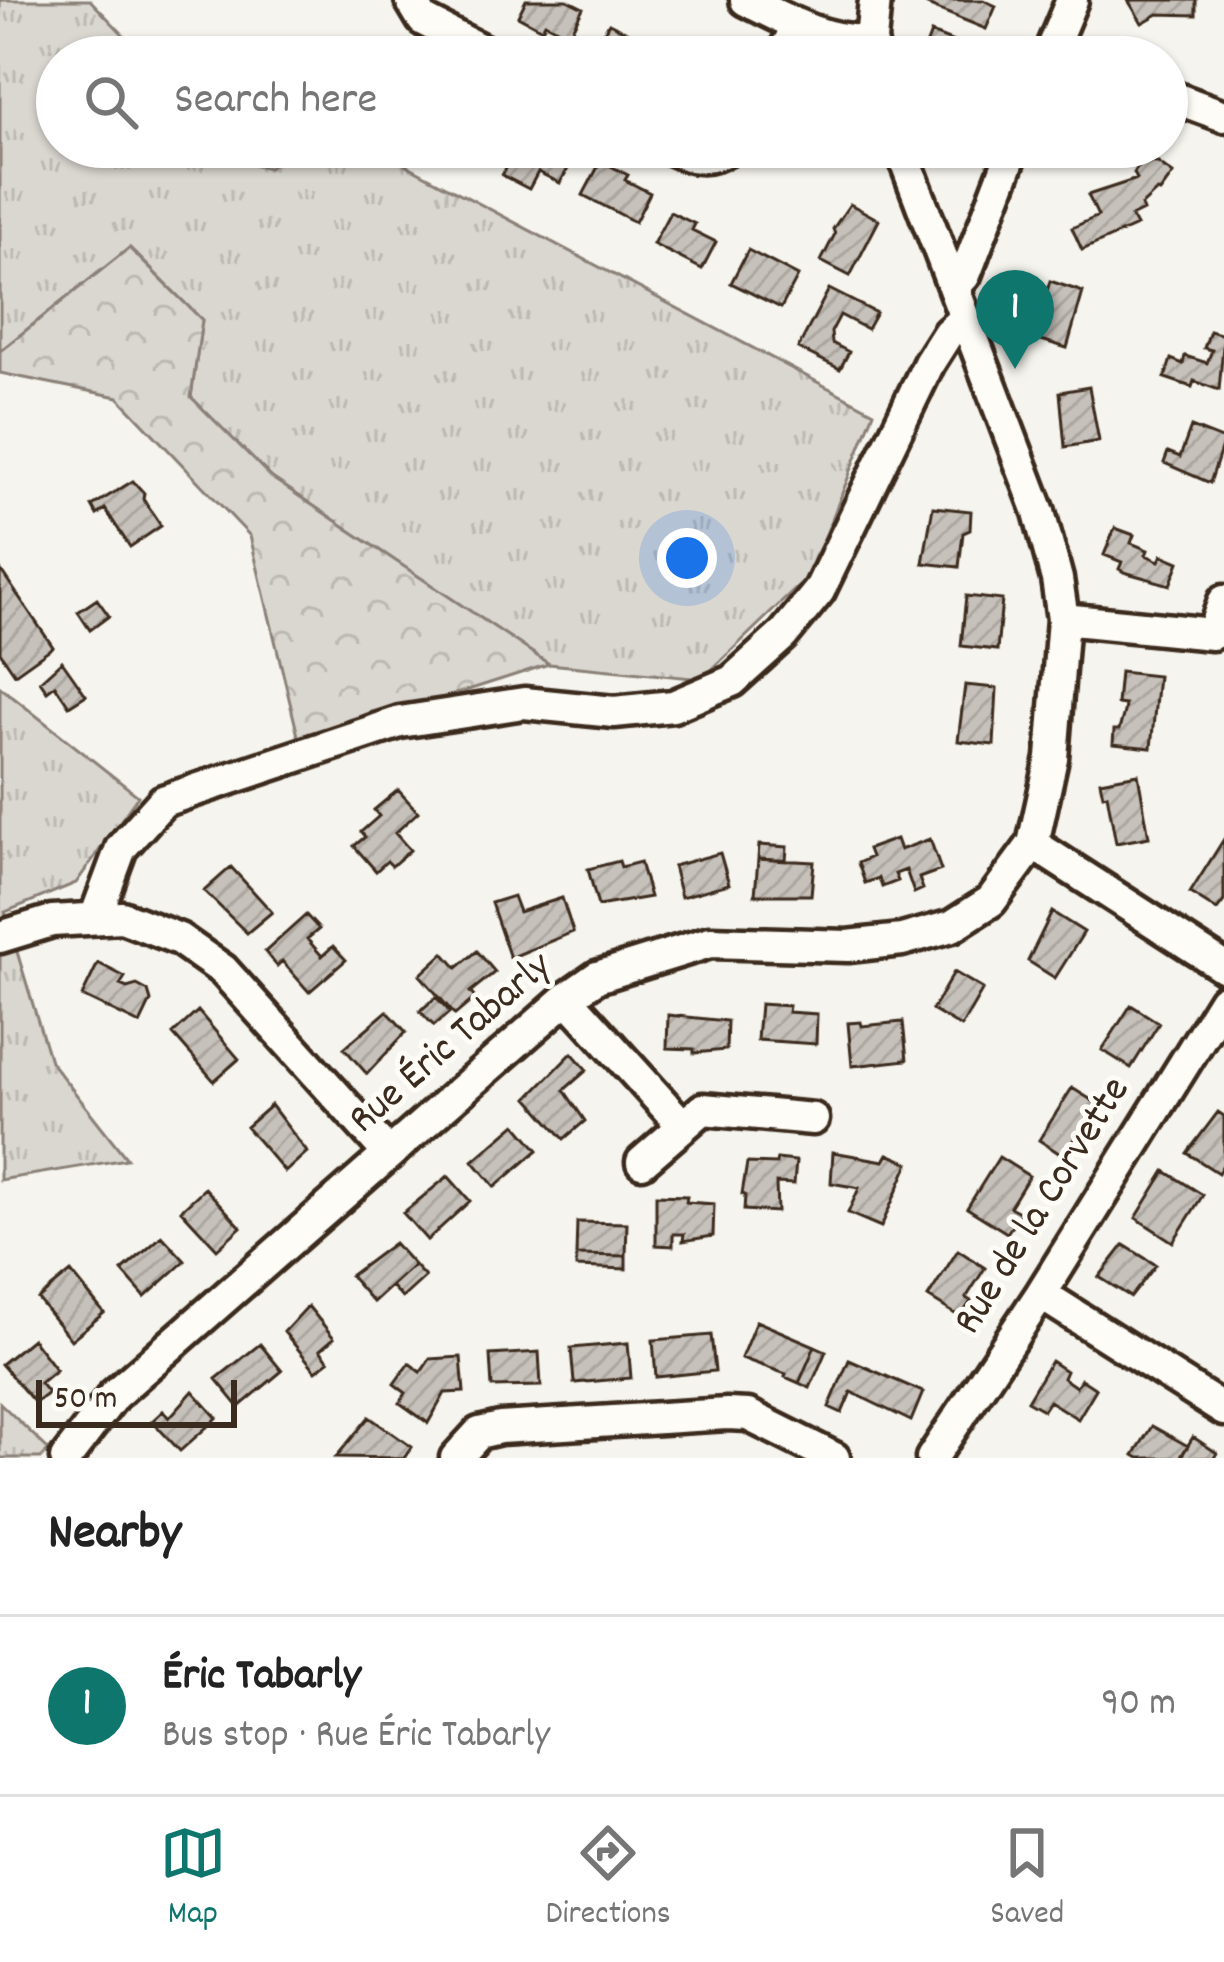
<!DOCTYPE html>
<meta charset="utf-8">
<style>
:root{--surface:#fff;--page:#f6f6f6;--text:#222;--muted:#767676;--line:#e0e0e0;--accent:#0f766e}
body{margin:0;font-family:Dekko,sans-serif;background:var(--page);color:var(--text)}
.scale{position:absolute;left:36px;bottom:30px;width:201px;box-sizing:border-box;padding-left:12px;border:6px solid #3b2a1e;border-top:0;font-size:33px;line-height:42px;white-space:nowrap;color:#3b2a1e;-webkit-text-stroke:9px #fdfcf7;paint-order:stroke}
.you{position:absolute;left:687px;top:558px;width:42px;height:42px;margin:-30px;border:9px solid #fff;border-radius:50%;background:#1a73e8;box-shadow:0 0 0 18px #1a73e833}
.badge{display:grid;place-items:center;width:78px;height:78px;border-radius:50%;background:var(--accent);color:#fff;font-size:39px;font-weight:700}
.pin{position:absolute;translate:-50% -99px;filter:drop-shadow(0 3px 6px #0008)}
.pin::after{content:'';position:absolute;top:63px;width:42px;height:36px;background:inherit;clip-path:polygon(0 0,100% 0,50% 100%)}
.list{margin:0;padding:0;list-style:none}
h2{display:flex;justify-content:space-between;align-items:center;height:156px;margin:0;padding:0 48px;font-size:51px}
h2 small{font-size:39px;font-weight:400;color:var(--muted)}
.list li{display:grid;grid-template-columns:78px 1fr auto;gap:36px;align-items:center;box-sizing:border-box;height:180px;padding:0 48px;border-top:3px solid var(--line)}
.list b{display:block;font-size:45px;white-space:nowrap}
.list p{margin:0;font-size:39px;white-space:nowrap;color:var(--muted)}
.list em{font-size:39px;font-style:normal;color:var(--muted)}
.icon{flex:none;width:66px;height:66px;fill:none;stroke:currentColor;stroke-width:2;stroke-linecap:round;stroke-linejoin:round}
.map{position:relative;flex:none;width:1224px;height:1458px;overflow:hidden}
.search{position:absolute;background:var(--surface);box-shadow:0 3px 9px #0004;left:36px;right:36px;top:36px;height:132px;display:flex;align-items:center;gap:30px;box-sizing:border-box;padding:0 42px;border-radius:66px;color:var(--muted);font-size:45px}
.sheet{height:336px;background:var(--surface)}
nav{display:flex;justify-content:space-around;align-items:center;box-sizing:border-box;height:168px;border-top:3px solid var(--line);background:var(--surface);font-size:33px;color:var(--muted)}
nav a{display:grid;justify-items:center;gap:6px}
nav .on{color:var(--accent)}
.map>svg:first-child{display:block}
.grass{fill:url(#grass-tufts);stroke:#8a8077;stroke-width:3}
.forest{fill:url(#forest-crowns);stroke:#8a8077;stroke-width:3}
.building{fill:url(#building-hatch);stroke:#3b2a1e;stroke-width:3}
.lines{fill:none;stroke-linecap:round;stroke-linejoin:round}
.minor-casing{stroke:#3b2a1e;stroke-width:39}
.minor{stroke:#fdfcf7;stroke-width:30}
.labels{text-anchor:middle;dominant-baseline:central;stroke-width:10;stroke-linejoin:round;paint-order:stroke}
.street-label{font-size:42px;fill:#3b2a1e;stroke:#fdfcf7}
</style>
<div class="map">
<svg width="1224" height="1458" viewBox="0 0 1224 1458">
<defs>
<pattern id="grass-tufts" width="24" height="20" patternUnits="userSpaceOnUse" patternTransform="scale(3)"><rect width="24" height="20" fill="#dad6d0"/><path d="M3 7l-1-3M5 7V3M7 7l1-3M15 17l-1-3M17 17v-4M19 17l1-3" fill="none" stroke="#bcb8b2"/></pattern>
<pattern id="forest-crowns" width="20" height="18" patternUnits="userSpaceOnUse" patternTransform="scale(3)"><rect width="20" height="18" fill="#dad6d0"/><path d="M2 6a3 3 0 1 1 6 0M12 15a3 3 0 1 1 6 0" fill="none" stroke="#bcb8b2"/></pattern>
<pattern id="building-hatch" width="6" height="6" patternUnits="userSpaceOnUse" patternTransform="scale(3)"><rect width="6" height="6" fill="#c7c1bb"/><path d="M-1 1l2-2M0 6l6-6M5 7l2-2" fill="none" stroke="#aca6a0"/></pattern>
</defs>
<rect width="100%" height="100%" fill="#f5f4ee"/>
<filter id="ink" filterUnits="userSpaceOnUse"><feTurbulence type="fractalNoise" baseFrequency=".00833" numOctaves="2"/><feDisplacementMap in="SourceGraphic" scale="24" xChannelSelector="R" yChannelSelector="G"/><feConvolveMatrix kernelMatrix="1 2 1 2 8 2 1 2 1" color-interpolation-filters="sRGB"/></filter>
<g filter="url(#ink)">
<path class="grass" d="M0,0H90L145,57H57V147H232L248,163L269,168L288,147H372L874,412L810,575L702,679L549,664L272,478L191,397L202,320L130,248L0,351Z
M0,687L138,796L76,883L5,912L50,1061L127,1159L0,1180Z
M0,1403L49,1450L41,1458H0Z"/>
<path class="forest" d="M129,248L202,320L191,397L272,478L549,664L300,744L250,536L118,397L0,373V351Z"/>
<path class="building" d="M526,0H567L583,8L569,35L545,23L542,29L518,16Z
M929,0H983L996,6L986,29L927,5Z
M1128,0H1196V15L1158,14L1142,23Z
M609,23L655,46L649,57H602L593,52Z
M931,33L959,44L954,57H915L923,54Z
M516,147H558L575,156L560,183L538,172L529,189L502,175Z
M775,147H814L804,166Z
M601,161L628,175L625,180L650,193L635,222L583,195Z
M1141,162L1158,163L1173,174L1160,192L1157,191L1141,206L1143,211L1131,217L1136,226L1082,250L1072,228L1098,216L1088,195L1137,179L1134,173Z
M850,204L879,220L850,276L821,261L835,234L833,229Z
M670,212L695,224L692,230L716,242L702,269L653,244Z
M748,250L798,276L781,308L731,283Z
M1050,281L1083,292L1067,348L1038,339L1036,331L1049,313L1041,310Z
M829,289L876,313L867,329L840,315L831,332L832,343L849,352L840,369L798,348Z
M1210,331L1224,335L1219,390L1194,381L1192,387L1165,378L1171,359L1183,364L1185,356L1207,363L1212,350L1204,348Z
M1089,387L1099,441L1065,447L1060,392Z
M1191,427L1224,440L1210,483L1164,463L1168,452L1180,457Z
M133,481L144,493L143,499L161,526L130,547L105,509L97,515L92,506Z
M933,507L971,511L970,530L963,533L959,567L923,563Z
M1115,528L1134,535L1131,543L1148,550L1146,555L1159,561L1162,555L1179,562L1170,585L1124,572L1119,569L1122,562L1104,555Z
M0,569L53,647L15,674L0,652Z
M966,596L1002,600L997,650L961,646Z
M97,599L109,616L90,630L78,612Z
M62,661L86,695L69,706L55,685L47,691L40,681Z
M1120,672L1158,676L1151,748L1113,744L1114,730H1119L1124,712L1125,705L1117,704Z
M965,685L997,688L994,745L958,741Z
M1138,774L1149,837L1116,843L1107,794L1103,795L1100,781Z
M398,790L418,812L395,833L410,850L392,866L387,861L376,871L354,846L365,837L361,832L379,816L374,810Z
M896,839L900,850L930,839L941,870L919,878L923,889L914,893L906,870L895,874L898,881L882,887L879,878L865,883L858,863L871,857L868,849Z
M1224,839V901L1217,910L1190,893Z
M759,845L787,847L786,861L758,859Z
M720,853L729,884L681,897L673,866Z
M758,859L814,862L811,895H755Z
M619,861L621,867L640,862L650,897L598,906L588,869Z
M231,867L272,912L247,933L204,891Z
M513,896L519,912L562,898L573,932L510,958L491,903Z
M1052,912L1084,932L1055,978L1028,961Z
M306,915L319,929L307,939L322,956L333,946L346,960L309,992L282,961L277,966L265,952Z
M477,951L495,972L470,992L475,998L455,1015L420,975L444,953L457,968Z
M98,963L125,977L120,985L127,988L137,985L148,991L151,1001L140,1024L82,996Z
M954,972L983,989L961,1027L932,1010Z
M436,997L450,1012L434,1026L420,1011Z
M760,1004L789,1006L788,1012L817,1014L816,1044L757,1040Z
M1131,1005L1159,1023L1131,1068L1102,1050Z
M198,1011L239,1059L214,1081L173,1034Z
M387,1011L406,1032L367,1074L344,1048Z
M668,1015L727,1021L726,1050L694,1053V1049L667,1048Z
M861,1022L862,1026L903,1022L907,1060L852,1066L848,1023Z
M572,1053L587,1070L564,1090L585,1121L564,1139L528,1098Z
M1072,1088L1106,1109L1090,1136L1080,1130L1065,1157L1039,1140Z
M271,1105L307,1152L285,1172L246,1127Z
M1218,1112L1224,1116V1163L1218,1173L1187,1153Z
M516,1124L538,1150L495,1187L473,1161Z
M833,1152L884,1161L888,1154L909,1163L881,1227L848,1213L859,1188L831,1183Z
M999,1157L1029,1176L1010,1207L1021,1213L1007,1233L967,1208Z
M777,1159L796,1161L794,1184L776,1183L777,1212L744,1210L745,1195L742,1194L747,1163L776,1164Z
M1165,1171L1203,1195L1173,1242L1136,1218Z
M448,1176L470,1201L427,1240L403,1213Z
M205,1188L241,1227L217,1249L181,1210Z
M656,1195L687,1196L686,1202L714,1204L713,1236L683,1241L684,1234H673V1246L656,1245Z
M577,1222L627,1223L626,1256L576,1255Z
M162,1236L185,1261L145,1297L122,1271Z
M394,1243L414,1265L373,1302L350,1276Z
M1124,1245L1156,1265L1131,1297L1099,1277Z
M958,1250L985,1268L966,1298L971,1301L960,1317L928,1297Z
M576,1255L626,1256V1269L576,1267Z
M414,1265L425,1277L402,1298L391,1286Z
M71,1272L104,1313L71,1340L38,1299Z
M308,1306L334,1338L320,1350L329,1361L316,1371L284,1332Z
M756,1321L815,1346L799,1383L785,1377L786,1374L741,1358Z
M711,1335L715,1371L656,1377L653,1340Z
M32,1339L56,1370L40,1383L48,1393L35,1403L1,1364Z
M628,1343L631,1378L574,1383L571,1348Z
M260,1344L282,1371L239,1407L216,1379Z
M815,1346L826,1351L810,1388L799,1383Z
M539,1352L541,1386L492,1387L490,1355Z
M461,1357L464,1392L445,1393L428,1423L400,1403L406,1393L394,1384L409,1363L421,1372L430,1359Z
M849,1360L923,1392L911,1421L851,1392L842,1413L829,1407Z
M1051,1361L1066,1371L1063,1378L1076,1387L1081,1379L1096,1389L1078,1419L1049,1401L1043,1410L1027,1401Z
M193,1391L217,1418L180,1451L152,1421L163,1411L169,1418Z
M369,1417L412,1447L404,1458L336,1457Z
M1152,1426L1188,1446L1180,1458H1139L1134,1455Z
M1193,1437L1217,1453L1214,1458H1180Z"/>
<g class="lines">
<defs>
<path id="minor" d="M411,0L423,20L495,57
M746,0C784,19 827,44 871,40
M781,57L798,26
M874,57L871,40L875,0
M1048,57L1072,0
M1167,95L1224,116
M668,147C692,159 709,162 731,147
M954,287L965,275L1014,147
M1063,619L1212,634L1224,601
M1033,844L1224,967
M95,918L121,848L163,801L400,722L524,703L614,712L673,706L732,681L783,635L819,591L929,363L948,333L965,318
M0,937L52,921L122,917L179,939L223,970L389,1154
M567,998L683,1126
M642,1162L703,1109L813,1119
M1041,1294L1224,1410
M66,1458L114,1395L567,998L597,977L710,942L848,946L902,940L952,926L991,901L1033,844L1052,758L1063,619L1057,579L1039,512L900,147
M456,1458L479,1433L500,1428L727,1414L748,1415L834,1458
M932,1458L1041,1294L1224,1000"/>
</defs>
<use href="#minor" class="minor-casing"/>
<use href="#minor" class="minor"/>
</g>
</g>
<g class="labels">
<g class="street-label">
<text transform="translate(452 1045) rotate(-41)">Rue Éric Tabarly</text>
<text transform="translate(1044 1207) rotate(-58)">Rue de la Corvette</text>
</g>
</g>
</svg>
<div class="scale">50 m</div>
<div class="you"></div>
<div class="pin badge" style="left:1015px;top:369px">1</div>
<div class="search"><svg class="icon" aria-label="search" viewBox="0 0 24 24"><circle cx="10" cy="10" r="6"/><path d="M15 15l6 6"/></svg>Search here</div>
</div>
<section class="sheet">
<h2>Nearby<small></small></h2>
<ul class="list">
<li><span class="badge">1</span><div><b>Éric Tabarly</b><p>Bus stop · Rue Éric Tabarly</p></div><em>90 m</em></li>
</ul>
</section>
<nav>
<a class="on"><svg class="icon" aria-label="map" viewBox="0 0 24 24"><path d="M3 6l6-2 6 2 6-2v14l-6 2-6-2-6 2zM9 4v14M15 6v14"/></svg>Map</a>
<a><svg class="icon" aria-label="directions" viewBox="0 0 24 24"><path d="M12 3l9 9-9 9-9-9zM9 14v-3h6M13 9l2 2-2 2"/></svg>Directions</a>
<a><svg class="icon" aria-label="saved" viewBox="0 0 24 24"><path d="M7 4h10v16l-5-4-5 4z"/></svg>Saved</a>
</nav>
